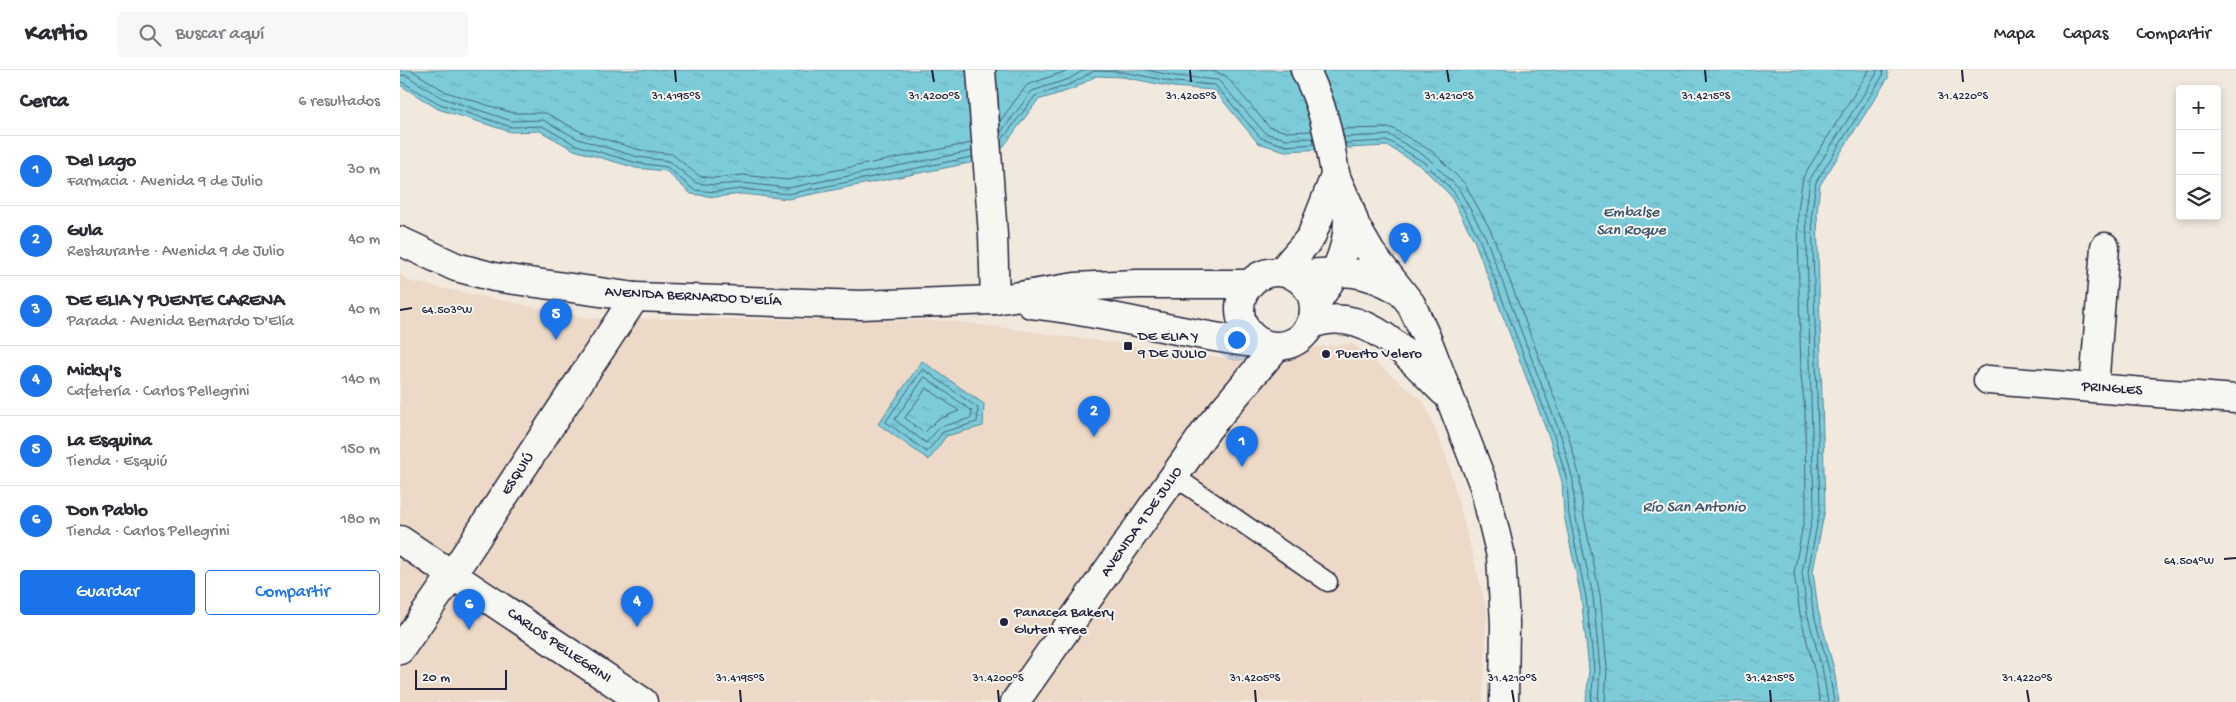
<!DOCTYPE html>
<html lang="es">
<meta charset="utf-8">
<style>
:root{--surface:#fff;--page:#f7f7f7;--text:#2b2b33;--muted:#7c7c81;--line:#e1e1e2;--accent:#1a73e8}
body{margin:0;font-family:"Gochi Hand",sans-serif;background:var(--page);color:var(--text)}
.controls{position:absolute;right:15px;top:15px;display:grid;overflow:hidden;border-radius:5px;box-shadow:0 2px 8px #0003}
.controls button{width:45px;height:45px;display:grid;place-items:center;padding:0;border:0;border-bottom:1px solid var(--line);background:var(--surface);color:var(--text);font:25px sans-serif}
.scale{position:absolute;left:15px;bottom:12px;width:92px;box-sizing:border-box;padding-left:5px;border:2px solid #22223b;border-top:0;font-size:14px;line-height:18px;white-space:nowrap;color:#22223b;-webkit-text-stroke:4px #f6f6f2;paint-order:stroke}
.you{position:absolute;left:836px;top:269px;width:18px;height:18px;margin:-12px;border:4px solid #fff;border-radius:50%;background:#1a73e8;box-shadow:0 0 0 8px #1a73e833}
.badge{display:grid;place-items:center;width:32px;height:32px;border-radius:50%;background:var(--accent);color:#fff;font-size:16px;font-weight:700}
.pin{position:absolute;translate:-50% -41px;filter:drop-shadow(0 1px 2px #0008)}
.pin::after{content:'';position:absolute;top:26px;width:18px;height:15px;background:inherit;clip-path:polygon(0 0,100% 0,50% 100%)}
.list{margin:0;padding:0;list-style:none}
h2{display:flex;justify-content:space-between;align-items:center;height:65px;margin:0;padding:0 20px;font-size:21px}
h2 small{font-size:16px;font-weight:400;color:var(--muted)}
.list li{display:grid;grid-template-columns:32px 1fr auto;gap:15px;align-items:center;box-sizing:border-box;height:70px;padding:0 20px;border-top:1px solid var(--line)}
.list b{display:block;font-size:19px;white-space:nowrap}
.list p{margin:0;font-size:16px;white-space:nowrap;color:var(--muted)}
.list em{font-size:16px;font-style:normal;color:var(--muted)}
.actions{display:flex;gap:10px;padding:15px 20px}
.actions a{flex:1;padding:11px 0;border:1px solid var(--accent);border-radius:5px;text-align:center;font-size:18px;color:var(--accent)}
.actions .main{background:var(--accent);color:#fff}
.icon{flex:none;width:28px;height:28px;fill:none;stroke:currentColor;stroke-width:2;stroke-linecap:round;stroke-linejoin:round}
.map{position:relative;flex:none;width:1836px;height:632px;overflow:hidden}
header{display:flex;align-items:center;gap:30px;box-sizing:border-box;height:70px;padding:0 25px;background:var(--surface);border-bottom:1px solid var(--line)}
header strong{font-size:24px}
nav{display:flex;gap:28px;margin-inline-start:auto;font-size:18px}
.search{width:350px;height:45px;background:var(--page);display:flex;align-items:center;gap:12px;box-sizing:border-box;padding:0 18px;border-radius:5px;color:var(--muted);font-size:19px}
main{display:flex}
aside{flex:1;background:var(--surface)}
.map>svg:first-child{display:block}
.built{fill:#edd9c7}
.water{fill:url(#water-ripples);stroke:#58879a}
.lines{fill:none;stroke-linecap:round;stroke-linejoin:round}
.shore{stroke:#46667a;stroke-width:1}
.lane-casing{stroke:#22223b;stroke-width:21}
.street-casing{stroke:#22223b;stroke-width:31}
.secondary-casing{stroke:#22223b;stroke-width:31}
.lane{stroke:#f6f6f2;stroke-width:18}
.street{stroke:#f6f6f2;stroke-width:28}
.secondary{stroke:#f6f6f2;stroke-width:28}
.ticks{fill:none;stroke:#22223b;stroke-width:2}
.poi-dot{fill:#22223b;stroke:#f6f6f2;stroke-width:2}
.labels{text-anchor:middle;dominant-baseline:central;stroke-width:4;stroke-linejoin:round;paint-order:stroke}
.street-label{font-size:15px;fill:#22223b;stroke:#f6f6f2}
.poi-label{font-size:15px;fill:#22223b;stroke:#f6f6f2;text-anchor:start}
.water-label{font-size:16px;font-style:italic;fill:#3d556a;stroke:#f6f6f2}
.ticks-label{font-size:12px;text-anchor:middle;fill:#22223b;stroke:#f6f6f2;stroke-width:4;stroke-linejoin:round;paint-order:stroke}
</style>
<header>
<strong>Kartio</strong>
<div class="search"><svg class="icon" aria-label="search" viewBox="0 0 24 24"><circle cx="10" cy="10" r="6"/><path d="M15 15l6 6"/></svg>Buscar aquí</div>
<nav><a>Mapa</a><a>Capas</a><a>Compartir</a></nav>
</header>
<main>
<aside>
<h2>Cerca<small>6 resultados</small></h2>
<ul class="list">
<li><span class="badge">1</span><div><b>Del Lago</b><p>Farmacia · Avenida 9 de Julio</p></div><em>30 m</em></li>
<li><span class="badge">2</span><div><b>Gula</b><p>Restaurante · Avenida 9 de Julio</p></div><em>40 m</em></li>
<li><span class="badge">3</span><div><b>DE ELIA Y PUENTE CARENA</b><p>Parada · Avenida Bernardo D'Elía</p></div><em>40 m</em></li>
<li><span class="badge">4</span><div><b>Micky's</b><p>Cafetería · Carlos Pellegrini</p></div><em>140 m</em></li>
<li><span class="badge">5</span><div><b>La Esquina</b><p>Tienda · Esquiú</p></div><em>150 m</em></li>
<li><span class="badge">6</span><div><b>Don Pablo</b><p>Tienda · Carlos Pellegrini</p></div><em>180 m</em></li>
</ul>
<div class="actions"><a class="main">Guardar</a><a>Compartir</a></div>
</aside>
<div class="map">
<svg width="1836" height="632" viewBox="0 0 1836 632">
<defs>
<pattern id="water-ripples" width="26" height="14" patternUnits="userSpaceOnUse" patternTransform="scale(1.25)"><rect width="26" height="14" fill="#7ccbd9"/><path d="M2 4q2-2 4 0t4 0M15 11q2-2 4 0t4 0" fill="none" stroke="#6baebb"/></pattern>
</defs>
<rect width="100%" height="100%" fill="#f2e9de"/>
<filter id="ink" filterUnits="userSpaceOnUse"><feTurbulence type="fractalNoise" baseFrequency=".02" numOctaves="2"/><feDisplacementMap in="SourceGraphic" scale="10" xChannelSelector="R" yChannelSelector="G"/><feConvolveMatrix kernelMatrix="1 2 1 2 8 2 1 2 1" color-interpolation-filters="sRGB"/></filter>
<g filter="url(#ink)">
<path class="built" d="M0,204L8,211L188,248L554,251L825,288L952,273L1024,332L1046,385L1087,539L1083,632H0Z"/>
<path class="water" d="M0,0H1488V8L1420,115L1417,142L1425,439L1413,501L1418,540L1434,599L1439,632H1186L1189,599L1181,527L1164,445L1162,412L1150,370L1074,170L1050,125L1022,97L988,76L885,81L858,73L814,20L773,17L723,7L696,6L673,19L638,30L595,88L388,129L342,124L315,127L291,124L266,101L236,98L174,80L140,61L111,62L38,39L0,15Z
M522,291L584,334L583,356L546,366L529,390L478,354Z"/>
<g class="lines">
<path class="shore" d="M11,0L46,22L87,35L113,43H146L181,62L240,80L272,84L299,106L314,108L343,105L387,110L571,73
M746,0L775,6L818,10L865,63L886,69L913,68
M799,0L817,2L826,6L869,57L887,62L912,61
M0,5L7,6L42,28L85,42L112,51L143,50L178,69L238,87L269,91L296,113L314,115L342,113L388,118L572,81
M0,11L40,34L83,48L112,57L142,56L176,75L237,93L267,97L294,120L315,122L342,119L388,124L572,87
M600,51L627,15L669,0
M942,59L992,58L1033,82L1065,114L1091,161L1168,364L1180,408L1183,443L1200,525L1207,598L1205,632
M601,62L632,21L669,9L684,0
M944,67L990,65L1028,88L1059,119L1085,166L1161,366L1173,410L1175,444L1193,526L1200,599L1198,632
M601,71L635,26L671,14L694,1L723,2L774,12L815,15L861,68L886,76L915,74
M945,73L989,71L1025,93L1054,122L1079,168L1155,368L1167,411L1169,445L1186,527L1194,599L1191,632
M523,299L578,338L577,352L543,362L527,382L486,352Z
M525,307L572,341L571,348L540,357L526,373L495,350Z
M527,318L559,341L537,350L524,363L505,348Z
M1420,632L1415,603L1400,544L1394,503L1406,438L1405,340L1401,306L1399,221L1398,140L1403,107L1469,0
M1428,632L1423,602L1407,543L1402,502L1414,438L1406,141L1410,109L1476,5L1477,0
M1434,632L1429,600L1413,541L1408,502L1420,439L1412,142L1416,112L1482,7L1483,0"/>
<defs>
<path id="lane" d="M774,406L928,512"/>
<path id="street" d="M581,0L593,165L595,230
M947,131L956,157L971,183L1011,234L1027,269L1084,416L1101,486L1105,553L1104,632
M893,205C935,202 958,196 997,219
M910,255C965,231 1010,289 1044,322
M1588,310L1836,329
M1694,318L1705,177
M0,470L243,632
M0,580L52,505L235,227"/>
<path id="secondary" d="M905,0C923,33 929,67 935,103C937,113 944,122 946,132C954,170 937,205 914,235
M0,171L56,197L94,207L235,227L461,235L595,230L675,217L736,214H850
M881,202L911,167L935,106
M840 239a37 37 0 1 1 74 0a37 37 0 1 1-74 0Z
M631,234C709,242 785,266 863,274
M615,632L808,358L877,276"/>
</defs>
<use href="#lane" class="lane-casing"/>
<use href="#street" class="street-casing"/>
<use href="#secondary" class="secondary-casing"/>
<use href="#lane" class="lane"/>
<use href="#street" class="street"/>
<use href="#secondary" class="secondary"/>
</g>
</g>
<path class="ticks" d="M275,0L276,12M532,0L534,12M790,0L791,12M1047,0L1049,12M1305,0L1306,12M1562,0L1563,12M0,240L12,238M1824,489L1836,488M340,620L341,632M598,620L599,632M855,620L856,632M1112,620L1114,632M1370,620L1371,632M1627,620L1629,632"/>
<g class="poi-dot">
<rect x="723" y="271" width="10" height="10" rx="2.5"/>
<circle cx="926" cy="284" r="5"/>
<circle cx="604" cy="552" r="5"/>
</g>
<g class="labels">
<g class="street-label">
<text transform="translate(293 227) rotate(3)">AVENIDA BERNARDO D'ELÍA</text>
<text transform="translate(1712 319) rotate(4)">PRINGLES</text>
<text transform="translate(118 404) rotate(-57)">ESQUIÚ</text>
<text transform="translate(742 452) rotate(-55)">AVENIDA 9 DE JULIO</text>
<text transform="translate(159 576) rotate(34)">CARLOS PELLEGRINI</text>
</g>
<g class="poi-label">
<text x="738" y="267">DE ELIA Y<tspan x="738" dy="17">9 DE JULIO</tspan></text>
<text x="936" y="284">Puerto Velero</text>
<text x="614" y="543">Panacea Bakery<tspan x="614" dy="17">Gluten Free</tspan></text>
</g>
<g class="water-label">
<text x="1231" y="143">Embalse<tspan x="1231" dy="18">San Roque</tspan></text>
<text x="1294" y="438">Río San Antonio</text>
</g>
</g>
<g class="ticks-label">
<text x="276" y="29">31.4195°S</text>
<text x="534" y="29">31.4200°S</text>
<text x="791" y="29">31.4205°S</text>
<text x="1049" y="29">31.4210°S</text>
<text x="1306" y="29">31.4215°S</text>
<text x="1563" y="29">31.4220°S</text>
<text x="47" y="243">64.503°W</text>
<text x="1789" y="494">64.504°W</text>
<text x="340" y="611">31.4195°S</text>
<text x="598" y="611">31.4200°S</text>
<text x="855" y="611">31.4205°S</text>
<text x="1112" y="611">31.4210°S</text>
<text x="1370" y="611">31.4215°S</text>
<text x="1627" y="611">31.4220°S</text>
</g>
</svg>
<div class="controls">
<button>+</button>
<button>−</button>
<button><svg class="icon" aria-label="layers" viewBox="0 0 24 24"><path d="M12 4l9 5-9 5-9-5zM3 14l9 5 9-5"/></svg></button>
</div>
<div class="scale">20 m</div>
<div class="you"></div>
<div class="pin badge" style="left:842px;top:397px">1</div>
<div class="pin badge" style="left:694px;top:367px">2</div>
<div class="pin badge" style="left:1005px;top:194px">3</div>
<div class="pin badge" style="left:237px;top:557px">4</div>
<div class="pin badge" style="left:156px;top:270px">5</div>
<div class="pin badge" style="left:69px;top:560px">6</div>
</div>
</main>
